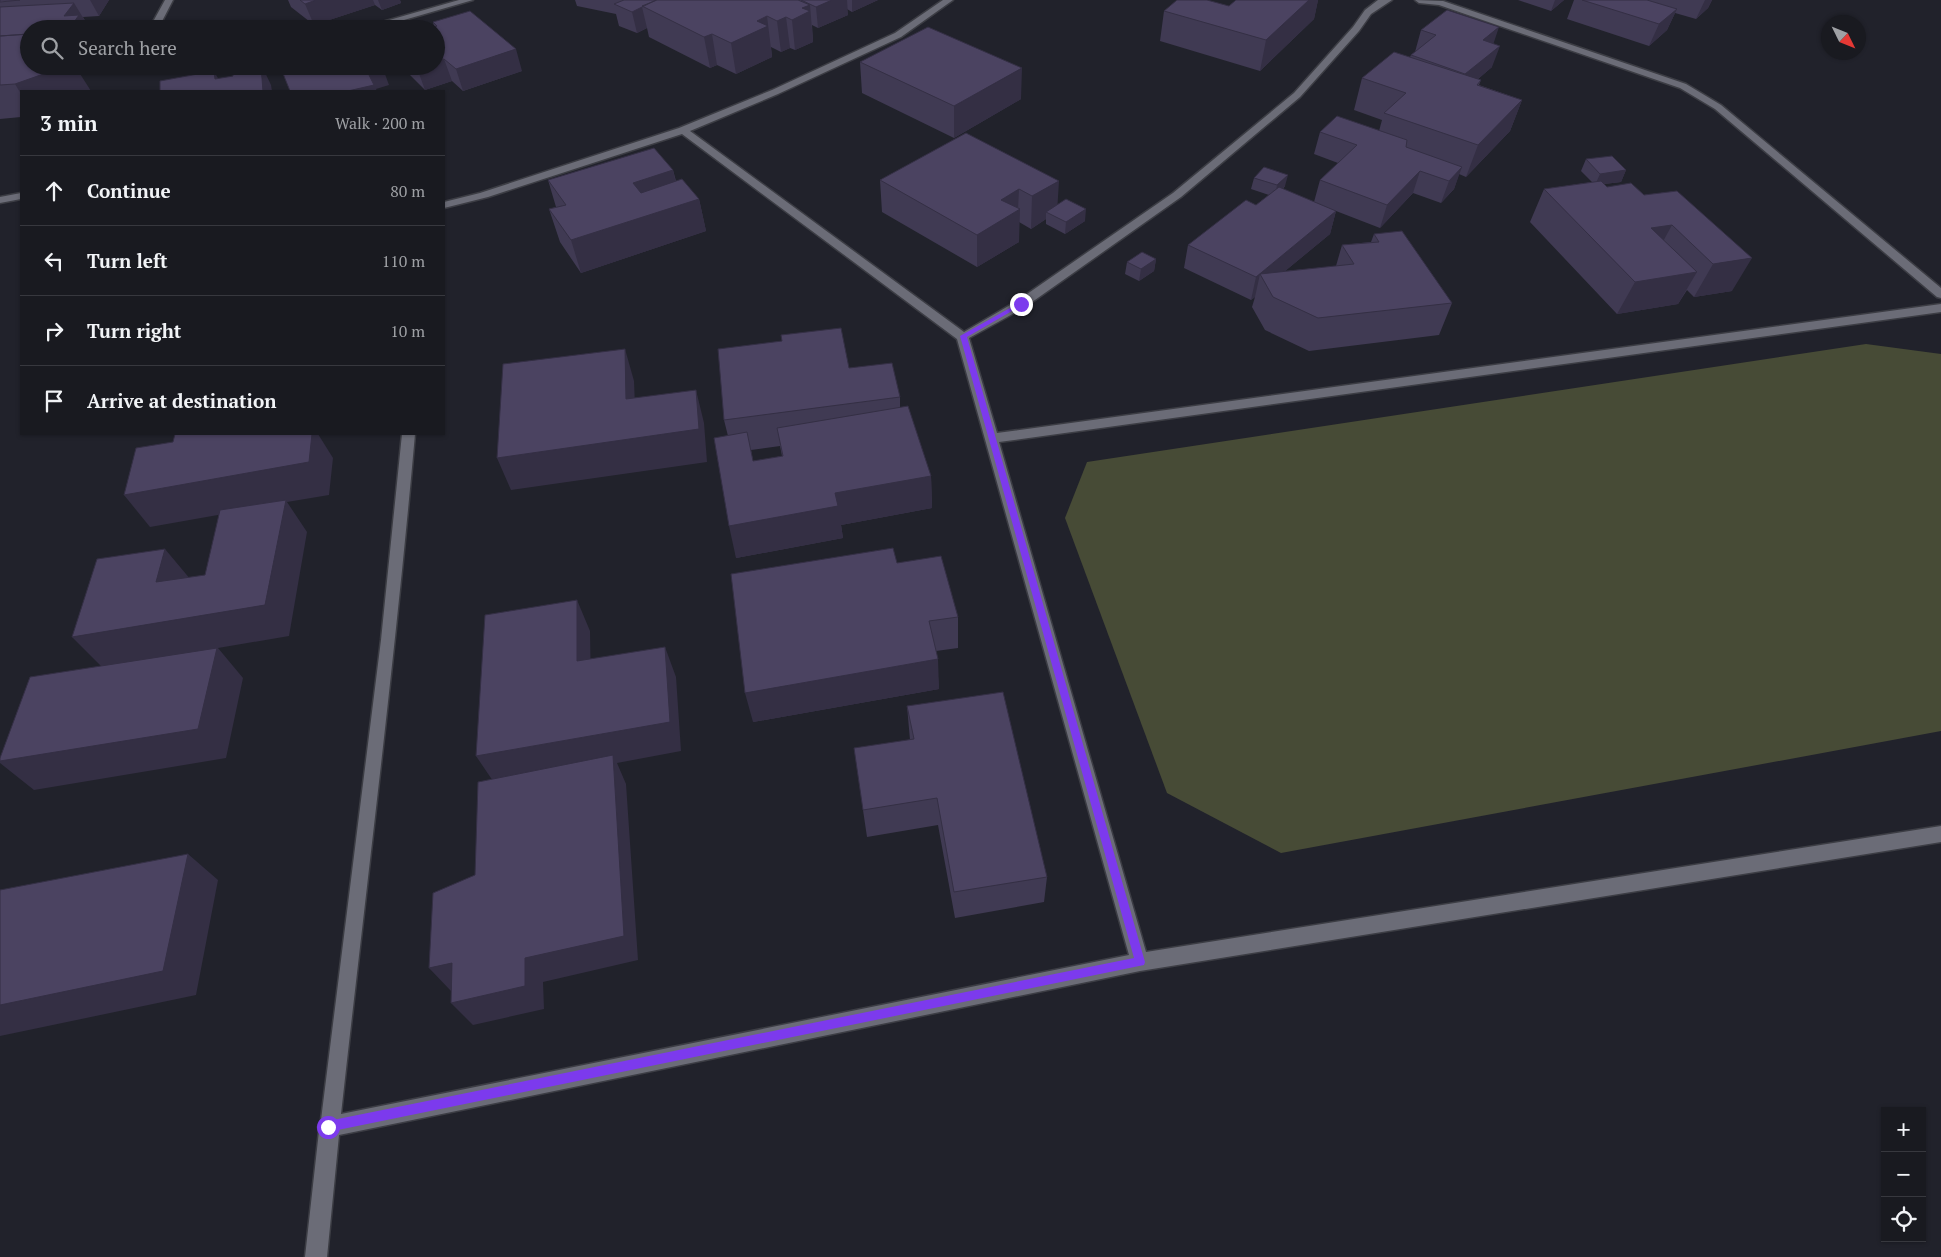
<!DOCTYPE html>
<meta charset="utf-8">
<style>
:root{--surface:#191a20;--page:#26272d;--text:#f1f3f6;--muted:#9fa1a5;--line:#37383e}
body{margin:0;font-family:"PT Serif",serif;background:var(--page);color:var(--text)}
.controls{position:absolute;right:15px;bottom:15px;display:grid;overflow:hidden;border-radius:0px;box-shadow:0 1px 4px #0004}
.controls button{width:45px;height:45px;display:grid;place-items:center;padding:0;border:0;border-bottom:1px solid var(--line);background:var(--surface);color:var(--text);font:25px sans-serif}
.compass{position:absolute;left:1821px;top:15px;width:45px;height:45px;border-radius:50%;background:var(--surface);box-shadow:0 1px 4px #0004;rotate:133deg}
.stop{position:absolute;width:15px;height:15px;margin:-11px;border:4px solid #7c3aed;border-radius:50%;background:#fff}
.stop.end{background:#7c3aed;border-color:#fff;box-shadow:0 1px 5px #0008}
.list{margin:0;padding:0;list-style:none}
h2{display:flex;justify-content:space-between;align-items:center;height:65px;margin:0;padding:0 20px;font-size:21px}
h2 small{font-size:16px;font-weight:400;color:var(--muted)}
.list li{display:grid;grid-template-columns:32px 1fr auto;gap:15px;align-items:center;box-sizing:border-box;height:70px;padding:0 20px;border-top:1px solid var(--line)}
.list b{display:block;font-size:19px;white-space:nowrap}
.list em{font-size:16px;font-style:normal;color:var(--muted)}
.icon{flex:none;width:28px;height:28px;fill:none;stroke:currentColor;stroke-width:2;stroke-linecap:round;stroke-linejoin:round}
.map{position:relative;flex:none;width:1941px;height:1257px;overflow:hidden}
.search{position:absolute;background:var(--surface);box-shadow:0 1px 4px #0004;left:20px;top:20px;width:425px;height:55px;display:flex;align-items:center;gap:12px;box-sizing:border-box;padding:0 18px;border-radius:28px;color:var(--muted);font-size:19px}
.panel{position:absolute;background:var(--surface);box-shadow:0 1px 4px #0004;left:20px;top:90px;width:425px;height:345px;border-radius:0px}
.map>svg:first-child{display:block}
.green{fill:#474b36}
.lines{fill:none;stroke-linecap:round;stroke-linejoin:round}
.minor-casing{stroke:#3c3d44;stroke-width:3}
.minor{fill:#6b6c77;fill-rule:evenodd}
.wall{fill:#403a53;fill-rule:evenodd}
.shaded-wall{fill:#342f44}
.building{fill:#4b4361;stroke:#342f44}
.route{fill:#7c3aed}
</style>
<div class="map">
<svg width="1941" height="1257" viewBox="0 0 1941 1257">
<rect width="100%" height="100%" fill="#21222b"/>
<path class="green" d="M1866,344L1941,354V731L1281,853L1167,793L1065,518L1087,462Z"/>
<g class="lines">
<defs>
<path id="minor" d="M165,0H173L158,29H149Z
M459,0H473L373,29H358Z
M943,0H953L901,37L778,94L690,131L964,332L1017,301L1173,193L1294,93L1353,27L1365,10L1378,0H1392L1371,14L1359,31L1300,97L1181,197L1025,307L969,338L997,433L1941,304V312L999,442L1146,952L1941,826V842L1140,971L339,1135L327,1257H305L319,1131L318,1127L321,1120L381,640L402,434H415C395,661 366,888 341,1114L1129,955L957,339L682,134L488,197L444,208V202L480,193L679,128L772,90L895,33Z
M1415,0L1443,1L1686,84L1721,105L1941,288V298L1937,297L1715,109L1680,88L1439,5L1419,3Z
M169,66H181L177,69Z
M21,193V199L0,203V197Z"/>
</defs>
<use href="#minor" class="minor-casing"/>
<use href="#minor" class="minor"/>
</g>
<path class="wall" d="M0,0H109L99,16L83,17L87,24L85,26L87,29H29L21,91V117L0,119Z
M288,0H400L401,3L382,10L375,5L314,25L291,7Z
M575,0H878L852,12L847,9L848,15L818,28L812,25L813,42L795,50L790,48L781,52L771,47L772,57L736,74L717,65L710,68L649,37L647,28L637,33L619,26L616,14L577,6Z
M1236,0H1318L1314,19L1260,71L1160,41L1164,11L1229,6Z
M1518,0H1564L1551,11Z
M1574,0H1712L1708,8L1696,19L1675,13L1667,30L1649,46L1567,19Z
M433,22L522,71L463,91L452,81L425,90L409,74L406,66H436L434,27Z
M1421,30L1493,43L1492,67L1478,79L1481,80L1479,85L1522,100L1510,131L1466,177L1459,174L1454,189L1441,203L1413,193L1380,228L1336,211L1330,234L1285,271L1336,266L1342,245L1371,242L1374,234L1452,303L1439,335L1309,351L1265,330L1252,307L1255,297L1251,300L1184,268L1188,245L1256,205L1269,195L1251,189L1254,178L1285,186L1283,189L1314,202L1320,180L1338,163L1314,154L1320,132L1379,131L1382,120L1354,110L1362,78L1410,57L1411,55L1415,52Z
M860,62L1021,99L954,138L862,93Z
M966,133L1057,205L1085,221L1065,234L1046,224V219L1031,229L1019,222V242L977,267L882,212L880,180Z
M1586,159L1626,170L1621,182L1604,184L1607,187L1644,195L1677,191L1732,291L1694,297L1687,290L1678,304L1617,314L1530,222L1544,189L1592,182L1581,171Z
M673,170L676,181L699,199L706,231L581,273L560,242L549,209L556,207L548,180Z
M1156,259L1154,271L1139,281L1125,274L1127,262Z
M782,341L849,368L900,397V407L931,476L932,508L841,525L843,538L736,558L728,436L724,420ZM780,446L782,456L753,461L751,450Z
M897,563L958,617V648L936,651L939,689L753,722Z
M907,706L1047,877L1044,902L955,918L938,825L867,837L863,810L910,740Z"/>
<path class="shaded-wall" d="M90,0H109L99,16Z
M316,0H373L375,5L314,25L305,4Z
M378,0H400L401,3L382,10Z
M830,0H847L848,15L818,28L816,7Z
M852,0H878L852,12Z
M1309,0H1318L1314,19L1260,71L1266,40Z
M1555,0H1564L1551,11Z
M1705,0H1712L1708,8L1696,19Z
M74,3L87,24L85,26L87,29H69L64,16Z
M810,5L813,42L795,50L792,20L802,8Z
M642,7L647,28L637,33L632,12Z
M1677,9L1667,30L1649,46L1659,24Z
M767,16L772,57L736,74L731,43L757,21Z
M786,17L790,48L781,52L777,21Z
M1499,27L1492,48L1483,40Z
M712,34L717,65L710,68L704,37Z
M29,44V57L22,46Z
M1500,46L1492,67L1458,96L1465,74Z
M516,49L522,71L463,91L456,69Z
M444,59L452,81L425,90L417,68L422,66H436V61Z
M34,66H75L91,91H21V94L15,84Z
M261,66H262L271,85L272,91H263Z
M369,66H382L389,85L376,89L377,91H348L365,67Z
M1022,68L1021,99L954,138V106Z
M214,71L225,91L215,79Z
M1522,100L1510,131L1466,177L1478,145Z
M1462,167L1454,189L1441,203L1449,181Z
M673,170L680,203L641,215L633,183Z
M1626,170L1621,182L1595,185L1600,174Z
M1420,171L1413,193L1380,228L1387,205Z
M1288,175L1285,186L1275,197L1277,185Z
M1059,181L1057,213L1046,212V219L1031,229L1032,196Z
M1019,189L1018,210L1020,209L1019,242L977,267V235L1001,200Z
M699,199L706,231L581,273L571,240Z
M1086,209L1085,221L1065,234L1066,222Z
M1336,211L1330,234L1267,286L1260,274L1255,297L1251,300L1256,277Z
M1672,225L1654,258L1651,228Z
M1752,258L1732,291L1694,297L1713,264Z
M1156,259L1154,271L1139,281L1141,269Z
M1697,272L1678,304L1617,314L1635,282Z
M625,349L634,381L636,432L626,399Z
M696,390L704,423L707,462L511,490L497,458Z
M312,434H318L333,458L329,495L287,502L307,532L289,636L218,648L243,678L226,758L34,790L0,763V761L103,668L72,637L265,605L285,503L150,527L124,495Z
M931,476L932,508L841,525L843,538L736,558L729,526L835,493Z
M165,549L191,580L156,582Z
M577,600L590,631L591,691L577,661Z
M665,647L676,677L681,751L617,763L626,784L638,960L543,982L544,1009L473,1025L451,1003L495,784L476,756Z
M938,659L939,689L753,722L745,693Z
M188,854L218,880L196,995L0,1036V1005Z
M452,963L451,991L429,968Z"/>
<path class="building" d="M0,0H20L0,2Z
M300,0H316L305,4Z
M624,0H656L632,12L614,4Z
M657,0H798L810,5L802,8L810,11L792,20L786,17L777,21L767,16L757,21L768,26L731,43L712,34L704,37L642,6Z
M801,0H832L816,7Z
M1177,0H1207L1229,6L1236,0H1309L1266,40L1164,11Z
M1582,0H1647L1677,9L1659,24Z
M74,3L64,16L79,15L69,29H29V34L0,36V7Z
M1447,10L1499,27L1483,40L1500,46L1465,74L1411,55L1436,35L1421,30Z
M470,11L516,49L456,69L444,59L436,61V29H430L437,26L433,22Z
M928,27L1022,68L954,106L860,62Z
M29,34V44L22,46L26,49L29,48V66H66L15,84L0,85V36Z
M1394,52L1481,80L1477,85L1522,100L1478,145L1384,113L1406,93L1362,78Z
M244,66H261L263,91H160V81L214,71L215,79L233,76L232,68Z
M280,66H369L365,67L374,85L348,91H290Z
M1337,116L1407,140L1406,147L1462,167L1449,181L1420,171L1387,205L1320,180L1357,145L1320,132Z
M966,133L1059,181L1032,196L1019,189L1001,200L1020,209L977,235L880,180Z
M654,148L673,170L633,183L641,193L682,179L699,199L571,240L549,209L566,205L548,180Z
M1612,156L1626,170L1600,174L1586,159Z
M1264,167L1288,175L1277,185L1254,178Z
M1601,181L1607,187L1631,183L1644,195L1677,191L1752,258L1713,264L1672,225L1651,228L1697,272L1635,282L1544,189Z
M1279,187L1336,211L1256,277L1188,245L1246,200L1256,205Z
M1066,199L1086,209L1066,222L1046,212Z
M1402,231L1452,303L1318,318L1273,297L1260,274L1354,264L1342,245L1379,242L1374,234Z
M1142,252L1156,259L1141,269L1127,262Z
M841,328L849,368L892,363L900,397L724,420L718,349L782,341L781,335Z
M625,349L626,399L696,390L699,429L497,458L503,364Z
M908,406L931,476L835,493L838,506L729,526L714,438L747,432L753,461L783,456L777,428Z
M175,434H312L309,462L124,495L136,448L173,442Z
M286,500L265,605L72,637L97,559L165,549L156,582L205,575L220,510Z
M893,548L897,563L941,556L958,617L929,621L938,659L745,693L731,574Z
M577,600V661L665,647L670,722L476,756L485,615Z
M217,648L198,729L0,761V758L30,677Z
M1003,692L1047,877L954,892L937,798L863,810L854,748L914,739L907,706Z
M613,755L624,936L525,958V986L451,1003L452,963L429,968L433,893L475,875L478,782Z
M188,854L163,971L0,1005V890Z"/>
<path class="route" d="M1019,303L1024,304L967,337L1145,962L1144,965L328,1132L325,1130L323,1127L325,1123L328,1121L1134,958L960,336Z"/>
</svg>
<div class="controls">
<button>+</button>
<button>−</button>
<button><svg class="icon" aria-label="locate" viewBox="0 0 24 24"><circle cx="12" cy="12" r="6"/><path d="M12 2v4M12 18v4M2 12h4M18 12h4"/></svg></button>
</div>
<svg class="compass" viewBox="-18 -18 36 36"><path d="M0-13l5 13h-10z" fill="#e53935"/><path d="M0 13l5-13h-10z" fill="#9fa1a5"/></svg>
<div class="stop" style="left:328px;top:1127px"></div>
<div class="stop end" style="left:1021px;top:304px"></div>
<div class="search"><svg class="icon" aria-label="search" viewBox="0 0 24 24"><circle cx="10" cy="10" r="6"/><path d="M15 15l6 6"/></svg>Search here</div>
<section class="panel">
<h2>3 min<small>Walk · 200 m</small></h2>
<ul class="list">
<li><svg class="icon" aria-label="ahead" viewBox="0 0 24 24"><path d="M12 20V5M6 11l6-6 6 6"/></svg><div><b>Continue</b></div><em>80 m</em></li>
<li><svg class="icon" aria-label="left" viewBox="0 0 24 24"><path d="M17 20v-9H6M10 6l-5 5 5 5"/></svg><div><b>Turn left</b></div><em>110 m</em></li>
<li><svg class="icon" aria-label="right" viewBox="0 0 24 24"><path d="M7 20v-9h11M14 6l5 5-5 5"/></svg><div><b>Turn right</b></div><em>10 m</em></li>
<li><svg class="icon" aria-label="arrive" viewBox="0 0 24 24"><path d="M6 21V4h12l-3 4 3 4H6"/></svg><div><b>Arrive at destination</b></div></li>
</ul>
</section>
</div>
